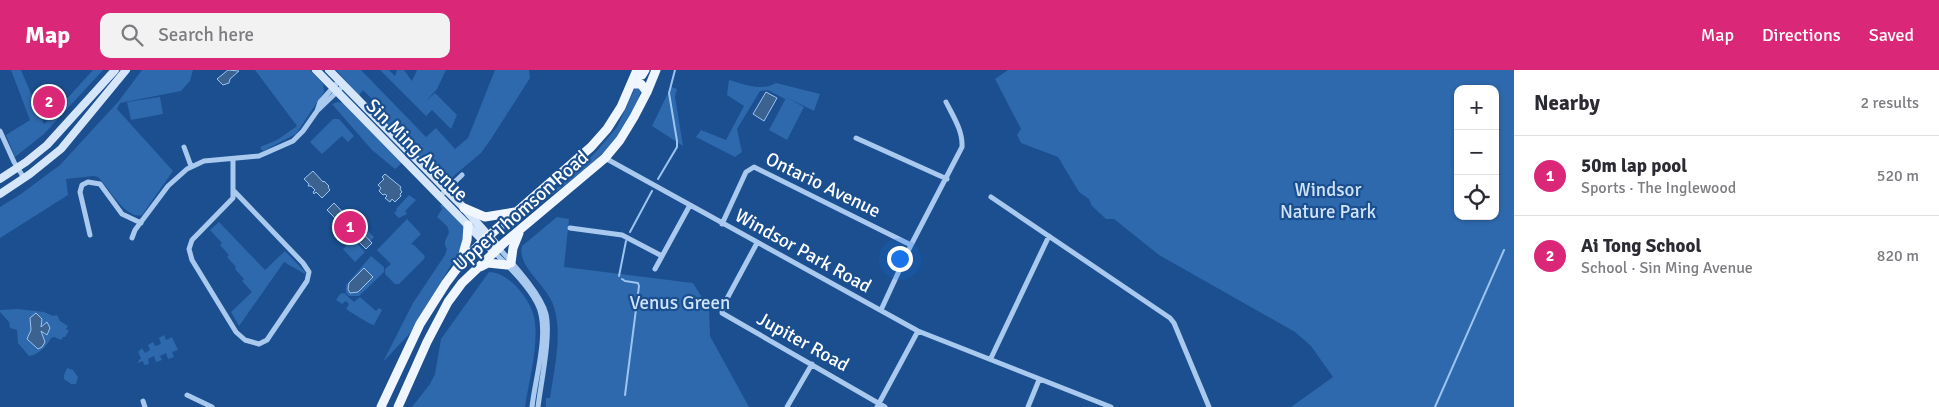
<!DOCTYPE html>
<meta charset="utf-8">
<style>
:root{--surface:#fff;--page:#f2f2f3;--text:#2b2b33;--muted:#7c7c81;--line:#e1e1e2;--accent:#db2777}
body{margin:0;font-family:Signika,sans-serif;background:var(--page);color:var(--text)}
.controls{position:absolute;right:15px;top:15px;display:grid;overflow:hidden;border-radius:10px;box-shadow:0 1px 4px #0004}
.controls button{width:45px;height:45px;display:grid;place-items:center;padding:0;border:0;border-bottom:1px solid var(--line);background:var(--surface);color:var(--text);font:25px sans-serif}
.you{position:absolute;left:899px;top:188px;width:18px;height:18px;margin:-12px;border:4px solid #fff;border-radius:50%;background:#1a73e8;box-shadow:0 0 0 8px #1a73e833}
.badge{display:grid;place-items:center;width:32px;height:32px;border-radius:50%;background:var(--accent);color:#fff;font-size:16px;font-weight:700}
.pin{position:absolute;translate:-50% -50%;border:2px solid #fff;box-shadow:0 1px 5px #0006}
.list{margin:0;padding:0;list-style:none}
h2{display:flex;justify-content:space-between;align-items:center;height:65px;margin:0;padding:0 20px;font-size:21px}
h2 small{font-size:16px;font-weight:400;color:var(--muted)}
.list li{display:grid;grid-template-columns:32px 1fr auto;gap:15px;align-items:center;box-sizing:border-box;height:80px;padding:0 20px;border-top:1px solid var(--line)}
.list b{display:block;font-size:19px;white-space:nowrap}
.list p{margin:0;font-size:16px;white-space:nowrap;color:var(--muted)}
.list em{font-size:16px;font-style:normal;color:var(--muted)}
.icon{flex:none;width:28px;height:28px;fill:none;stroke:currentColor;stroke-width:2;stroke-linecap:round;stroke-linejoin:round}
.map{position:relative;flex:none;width:1514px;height:337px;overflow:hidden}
header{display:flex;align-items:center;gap:30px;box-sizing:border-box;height:70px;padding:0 25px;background:var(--accent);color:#fff}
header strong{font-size:24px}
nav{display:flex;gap:28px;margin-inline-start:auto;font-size:18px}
.search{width:350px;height:45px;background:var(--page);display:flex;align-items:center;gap:12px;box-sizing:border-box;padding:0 18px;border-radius:10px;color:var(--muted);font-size:19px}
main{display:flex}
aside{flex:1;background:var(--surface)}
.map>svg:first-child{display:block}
.green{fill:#2e69ad;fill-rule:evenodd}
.water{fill:#3c6290;stroke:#9cc4f0}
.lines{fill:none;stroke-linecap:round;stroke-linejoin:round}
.stream{stroke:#9cc4f0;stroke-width:2}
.minor{stroke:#a9c9ee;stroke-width:5}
.secondary{stroke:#d6e6fa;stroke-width:8}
.primary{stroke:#f0f6ff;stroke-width:9}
.labels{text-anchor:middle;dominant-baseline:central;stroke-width:4.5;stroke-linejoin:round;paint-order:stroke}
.street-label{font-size:19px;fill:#fff;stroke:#1b4f8f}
.park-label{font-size:19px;fill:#cfe3fa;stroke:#1b4f8f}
</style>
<header>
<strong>Map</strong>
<div class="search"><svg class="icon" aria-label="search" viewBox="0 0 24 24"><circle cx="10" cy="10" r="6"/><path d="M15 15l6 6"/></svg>Search here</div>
<nav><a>Map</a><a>Directions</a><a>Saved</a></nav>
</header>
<main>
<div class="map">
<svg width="1514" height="337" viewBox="0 0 1514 337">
<rect width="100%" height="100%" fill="#1b4f8f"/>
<path class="green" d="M11,0H21L44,54L93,0H103L44,64L15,87L6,65L30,50Z
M142,0H193L190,11L181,21L120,33L117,39L173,101L142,145C126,150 109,118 98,107L93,106L66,109L68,125L0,168V137L21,124L60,95L118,32Z
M255,0H310L323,14L324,22L296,64L263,81L260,77L277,70L297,56Z
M336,0H361L426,67L436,58L455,79L468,68L495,0H529L530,8L491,69L481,83L450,109H435L419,87L371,36L375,32L363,20L359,25Z
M380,0H389L395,6L397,0H404L412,11L417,0H446L437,19L426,31L435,23L457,45L451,59L432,40L426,46Z
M1008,0H1514V337H1291L1333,307L1311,276L1295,262L1159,185L1114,149H1106L1092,136L1089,129L1079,122L1058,87L1021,73L1017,65L1021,59L995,9ZM1458,19H1495V146H1458Z
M729,10C744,14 761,22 776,13L820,24L814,41L786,27L804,37L787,70L769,60L786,28L785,29L768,20L760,21L737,59L742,82L735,87L696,67L701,60L726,70L744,36L727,25Z
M636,16L642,19C620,79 588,97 540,134C527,144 512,159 498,165L566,111L595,83L617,57Z
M671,17L677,19L675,27L683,76L652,56Z
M160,27L163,44L131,50L127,32Z
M338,32L344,33L402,93L395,99L372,80L332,34Z
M333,49H339L354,66L348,72L342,66L322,84L310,72Z
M409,125L416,130L405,141L407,144L399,148L394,143L397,140L396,139Z
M440,135H444L464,156L465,171L413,260L383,292L413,233L445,185L447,179C442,172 447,169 449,162L447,156L437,147L442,139Z
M346,139L374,167L370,171L342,142Z
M557,147L569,149L564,197L693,213L709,239L710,266L749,337H546V328H550C554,300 564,259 552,232C544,213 517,196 522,176Z
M407,149L421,164L411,174L414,175L425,186L424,189L399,214H395L385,204V199L391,194L377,180Z
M219,152L265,200L285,181L305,202V204L284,192L239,256L231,242L252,222L242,211L244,209L235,199L236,197L227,187L229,185L220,175L222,173L210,160Z
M353,169L365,182L355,192L343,179Z
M371,186L384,197V202L359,226H349L346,223V215Z
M489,202C499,202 509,209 516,216C525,226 534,239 535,253C538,278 529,311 525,337H412L430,314L435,304L441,269Z
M344,223L354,232L360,227L376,241L379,238L382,240L374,255C369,254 352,243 346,239L349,234L346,231L342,234L336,230L340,224Z
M18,239L44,242L53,246L57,245L60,251L68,256L66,259L69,261L65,267H63L61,270L54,267L51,268C47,276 38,285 29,286L18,273L17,260L10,258L9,252L0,242V240Z
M164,265L166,270L172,267L178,280L172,282L174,287L168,289L166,283L160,286L162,290L156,292L154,286L148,289L149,294L144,295L143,291L137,293L141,288L138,282L142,278L145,283L150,280L148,275L153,272L155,276L161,274L159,268Z
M67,298L73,300L78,307L76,314H71L64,309V305Z"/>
<path class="water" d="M228,0L239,1L230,9L229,13L223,15L217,9Z
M766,22L777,28L764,51L753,44Z
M313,101L323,112L324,111L329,116L328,117L330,120L322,128L316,122L314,124L313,122L315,120L311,116H308L309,114L304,109Z
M385,104L401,117L400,119L402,122L400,124L401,126L395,132L392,129L390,132L385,128L387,126L385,124L383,125L379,121L381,118L378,115L384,109L382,107Z
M334,133L372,173L366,179L327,140Z
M364,198L373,207L358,222L350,223L348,219L349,213Z
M36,243L42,249L41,257L47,252L50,258L47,265L41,261L45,272L42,277L38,279L27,269L31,260L30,248Z"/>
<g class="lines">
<path class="stream" d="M658,109L677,77V71L669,23L675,0
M630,162L652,121
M619,206L626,171
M622,209L625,211L638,213L639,216L625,325
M1435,337L1504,180"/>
<path class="minor" d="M317,41L344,15
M0,61L14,92L24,108
M856,68L947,109
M184,77L191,96
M605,88L918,261L1111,337
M233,89V128L192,170L189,179L192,190L236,262L245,270L259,274L267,270L271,264L307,211L309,202L303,193L234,121
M440,126L462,105
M991,127L1170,248L1174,253L1209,337
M722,154L746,102L754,97L911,175
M570,158L622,165L662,186
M90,165L80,122L82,115L88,112L100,114L122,144L141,153
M132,168L135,160L168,116L187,99L204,91L259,86L293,71L303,61L317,41L320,32L339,11
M757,173L723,236L722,243L885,337
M499,178C513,194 541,224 546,244C551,267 541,312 538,337
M494,182C509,197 527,214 537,233C551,259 535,308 532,337
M655,199L690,135
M881,240L911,175L962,77C963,61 953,46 946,32
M991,288L1049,166
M187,325L212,337
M143,331L145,337
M787,337L812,294
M877,337L918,261
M1028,337L1039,310"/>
<path class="secondary" d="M316,0L494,182
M329,0L464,138L499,178
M0,109L26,92L47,75L115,0
M0,124L30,104L61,79L126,0"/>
<path class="primary" d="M635,5H642L645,0
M631,14H641L647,22
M464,138L485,147L515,142
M461,191L467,170L468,155
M511,193L513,178L519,163
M480,197L488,193L507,195
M381,337L420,254L446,213L461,193L483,171L591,77L607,59L621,37L637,0
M398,337L427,272L448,232L462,213L504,173L605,88L620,70L634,47L647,22L656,0"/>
</g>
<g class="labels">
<g class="street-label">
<text transform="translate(417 80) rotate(45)">Sin Ming Avenue</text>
<text transform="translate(823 115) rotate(26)">Ontario Avenue</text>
<text transform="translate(521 141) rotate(-41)">Upper Thomson Road</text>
<text transform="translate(803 181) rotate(29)">Windsor Park Road</text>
<text transform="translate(803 272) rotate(29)">Jupiter Road</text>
</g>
<g class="park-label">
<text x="1328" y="120">Windsor<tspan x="1328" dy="22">Nature Park</tspan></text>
<text x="680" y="233">Venus Green</text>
</g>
</g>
</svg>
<div class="controls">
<button>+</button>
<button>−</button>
<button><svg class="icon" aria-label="locate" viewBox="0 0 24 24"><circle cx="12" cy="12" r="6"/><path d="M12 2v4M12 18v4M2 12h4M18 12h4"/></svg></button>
</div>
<div class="you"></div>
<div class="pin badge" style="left:350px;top:157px">1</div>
<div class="pin badge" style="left:49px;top:32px">2</div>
</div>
<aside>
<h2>Nearby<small>2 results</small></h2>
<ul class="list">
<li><span class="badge">1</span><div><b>50m lap pool</b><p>Sports · The Inglewood</p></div><em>520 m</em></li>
<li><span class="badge">2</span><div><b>Ai Tong School</b><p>School · Sin Ming Avenue</p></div><em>820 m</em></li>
</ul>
</aside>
</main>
